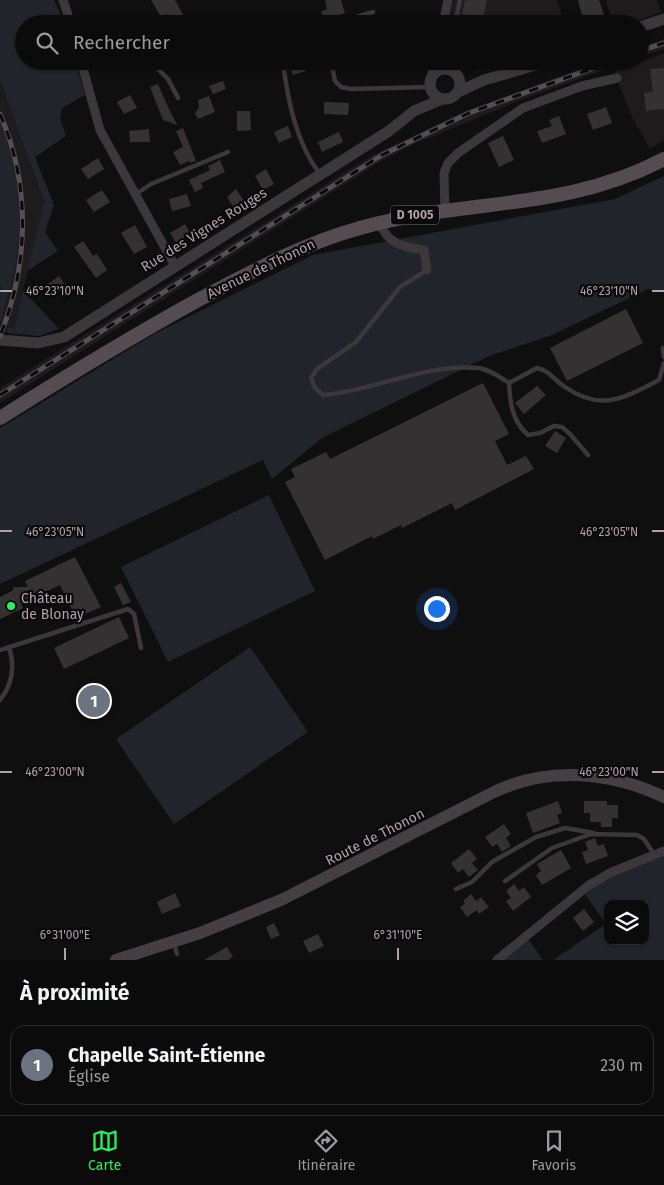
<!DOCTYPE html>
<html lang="fr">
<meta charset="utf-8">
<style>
:root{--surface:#0c0b0b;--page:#1a1919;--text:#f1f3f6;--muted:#9a9b9d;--line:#2c2b2c;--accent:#28ef5c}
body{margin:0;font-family:"Fira Sans",sans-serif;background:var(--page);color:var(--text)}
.controls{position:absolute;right:15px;bottom:15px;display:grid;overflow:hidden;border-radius:10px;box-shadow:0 1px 4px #0004}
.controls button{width:45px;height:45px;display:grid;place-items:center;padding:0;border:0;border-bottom:1px solid var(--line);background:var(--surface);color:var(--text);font:25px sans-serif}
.you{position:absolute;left:436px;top:608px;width:18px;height:18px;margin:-12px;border:4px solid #fff;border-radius:50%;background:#1a73e8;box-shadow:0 0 0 8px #1a73e833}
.badge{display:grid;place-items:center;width:32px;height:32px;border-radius:50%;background:var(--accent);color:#fff;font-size:16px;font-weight:700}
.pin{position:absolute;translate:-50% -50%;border:2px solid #fff;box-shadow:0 1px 5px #0006}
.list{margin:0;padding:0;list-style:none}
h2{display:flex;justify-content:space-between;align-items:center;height:65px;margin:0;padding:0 20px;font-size:21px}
h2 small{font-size:16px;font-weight:400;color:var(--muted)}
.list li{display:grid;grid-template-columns:32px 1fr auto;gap:15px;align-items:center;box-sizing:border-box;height:80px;margin:0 10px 10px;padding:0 10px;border:1px solid var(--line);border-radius:15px}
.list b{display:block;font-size:19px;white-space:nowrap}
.list p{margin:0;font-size:16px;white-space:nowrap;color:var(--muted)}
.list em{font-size:16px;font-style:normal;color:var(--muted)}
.icon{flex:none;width:28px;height:28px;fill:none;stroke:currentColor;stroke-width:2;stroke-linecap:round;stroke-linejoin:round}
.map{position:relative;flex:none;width:664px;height:960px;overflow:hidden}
.search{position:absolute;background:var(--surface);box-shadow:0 1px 4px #0004;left:15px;right:15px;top:15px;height:55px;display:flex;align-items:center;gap:12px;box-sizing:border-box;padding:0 18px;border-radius:28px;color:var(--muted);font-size:19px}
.sheet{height:155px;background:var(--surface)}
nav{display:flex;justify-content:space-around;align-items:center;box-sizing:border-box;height:70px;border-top:1px solid var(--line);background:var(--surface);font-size:14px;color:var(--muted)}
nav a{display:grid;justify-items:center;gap:2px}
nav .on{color:var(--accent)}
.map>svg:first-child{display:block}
.built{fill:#1d1b1c}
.green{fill:#21242a;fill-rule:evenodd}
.building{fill:#353133}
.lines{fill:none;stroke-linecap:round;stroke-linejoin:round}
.service{stroke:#3c373a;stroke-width:4.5}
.minor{stroke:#3c373a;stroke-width:9}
.tertiary{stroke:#3c373a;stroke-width:11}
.secondary{stroke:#453e43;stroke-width:12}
.primary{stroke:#544c51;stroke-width:14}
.rail-casing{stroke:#564e54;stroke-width:5}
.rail{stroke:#0b0a0a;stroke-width:3;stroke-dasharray:9;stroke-linecap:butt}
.ticks{fill:none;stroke:#b1a0ac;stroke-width:2}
.poi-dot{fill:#28ef5c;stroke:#0b0a0a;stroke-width:2}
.labels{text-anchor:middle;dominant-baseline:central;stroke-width:4.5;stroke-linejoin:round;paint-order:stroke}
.shield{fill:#0b0a0a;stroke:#7f737b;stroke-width:1}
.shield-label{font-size:12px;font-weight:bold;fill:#b1a0ac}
.street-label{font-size:14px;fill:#b1a0ac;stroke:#0b0a0a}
.poi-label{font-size:14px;fill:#b1a0ac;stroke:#0b0a0a;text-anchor:start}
.ticks-label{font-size:12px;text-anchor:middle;fill:#b1a0ac;stroke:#0b0a0a;stroke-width:4.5;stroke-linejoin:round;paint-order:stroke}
</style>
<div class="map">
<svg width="664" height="960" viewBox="0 0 664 960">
<rect width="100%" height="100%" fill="#100f0f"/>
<path class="built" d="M453,0H557L564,24H449Z
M606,0H657L661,12L630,24H613Z
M664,39V49L640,57V47Z
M664,53V140L650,149L632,117L614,72Z
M455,61H528L502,69L483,71L469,70Z
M601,61H629L518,101L410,146L378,163L0,403V388L371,156L461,113Z
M0,80L44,201L14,329L9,327L7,332L0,331V324L8,299L0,273Z"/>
<path class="green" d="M0,0H54L65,24H24V61H75L85,95L62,108L60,119L66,136L35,157L54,205L45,232L58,251L27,271L44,201L0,80Z
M0,121C28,195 24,250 0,324V293L2,292L0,285Z
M664,176V291L648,289L552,335L489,356L322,438L272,479L263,460L0,584V428L154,334L313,255L615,199Z
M23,290L59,329L39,336L7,333L8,327L14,329Z
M269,495L315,591L168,662L121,567Z
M250,647L308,732L174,824L116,739Z
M664,855V960H553L606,924L584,893L611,877ZM608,904H645V941H608Z
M526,936L543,960H497Z"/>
<path class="building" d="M151,0H175L188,24H172L167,14L161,17Z
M325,0H341L345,13L324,20L321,12L327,9Z
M465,0H487L483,18L462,14Z
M578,0H599L607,24H584Z
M298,61H303L306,71L293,75L289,64Z
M664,68V109L646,111L644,93L653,92L650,69Z
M223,81L226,89L213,94L209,86Z
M158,84L168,107L177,125L163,120L150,87Z
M130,95L137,108L124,114L117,102Z
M209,96L215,112L198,119L195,113L199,108L198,100Z
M324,102L349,103L348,115L324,114Z
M606,107L612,123L593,130L587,114Z
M237,111H250L251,130L237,131Z
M559,116L566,134L542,143L537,131L552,126L549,120Z
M288,126L292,137L279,143L274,132Z
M183,128L196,161L190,163L189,161L180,165L173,152L183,147L176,131Z
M149,129L150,142H130L129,131Z
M339,132L343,142L322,152L318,142Z
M503,136L514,160L499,167L488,143Z
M98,158L104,169L88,179L81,169Z
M220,160L225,172L201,183L203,188L195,192L189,180L210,170L208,166Z
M266,169L274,184L263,190L255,176Z
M236,189L244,201L234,208L227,197Z
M102,190L110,202L94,212L86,200Z
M187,194L191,206L172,211L169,199Z
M185,224L190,233L176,243L170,233Z
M135,225L147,247L134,254L121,233Z
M83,241L93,256L97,254L107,270L96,278L74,247Z
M59,276L66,287L52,297L44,287Z
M626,309L643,343L567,381L550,348Z
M483,383L509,434L495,441L507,465L526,456L534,469L455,510L452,503L402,528L401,525L373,539L372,536L325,560L285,482L295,477L291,469L326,452L330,459Z
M537,386L546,395L524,414L515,403Z
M555,431L566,438L557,453L545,446Z
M75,557L101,607L76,618L60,585L21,604L23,608L0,619V597L12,591L14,587H28L25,581Z
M121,583L131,602L123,605L114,587Z
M119,617L129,638L64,669L54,648Z
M101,695L102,703L87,706L85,698Z
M558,801L562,813L557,815L560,823L533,833L526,813Z
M584,801H607V805H618V818H612V827H601V822H590V813H584Z
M504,824L511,834L506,838L511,846L502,852L497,844L492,847L485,837Z
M595,838L598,846L604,844L608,856L586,864L582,852L588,850L585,842Z
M469,849L477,859L472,863L478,870L469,877L463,869L458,873L451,863Z
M561,850L571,868L542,885L536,875L541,871L537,864Z
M514,884L519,891L524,887L531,897L513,911L506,901L511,898L506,891Z
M175,893L181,906L162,914L157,902Z
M471,894L476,901L481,897L489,907L479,914L477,910L467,917L460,907L465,904L463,901Z
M584,909L594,922L583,931L573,918Z
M274,923L280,935L271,939L266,927Z
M318,934L324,946L309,953L303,941Z
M227,947L233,957L228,960H204Z"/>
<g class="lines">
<path class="service" d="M456,19L460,0
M333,24L373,12
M331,61L335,81L341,87L351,89L429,87
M283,63C288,101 296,142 319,173
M158,69L168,79L178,98
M136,194L151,184L228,152
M427,270L400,287L356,342L317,369L311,378L315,388L323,395C373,391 427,363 478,368C489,369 500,377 509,383C510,403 512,421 528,435L540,433L554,426L562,427L570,434L588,455
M663,348L664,357
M509,383L537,368C550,371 554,380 565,387C601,412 624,398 659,380L664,363
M0,650L128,609L134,614L141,648
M0,700C13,684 15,666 9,647
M505,881L552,848L591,834L637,835L644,839L654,854
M456,889L472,882L492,862L536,837L565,828L594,833
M174,943L177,954"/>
<path class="minor" d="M63,0L71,24
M443,24L448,0
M81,61L100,130L175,266
M448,61L453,71
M432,74L435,61
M445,211L444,173L448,163L458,153L523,108L582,86L617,78
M380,222C386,244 404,247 424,250L427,270
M497,960L589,885L612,872L664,851"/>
<path class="tertiary" d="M640,27L664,19
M430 84a15 15 0 1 1 30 0a15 15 0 1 1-30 0Z
M458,92L484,80L549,61
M0,340L38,343L64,337L389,131L414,111L442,99"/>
<path class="secondary" d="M116,960L200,933L281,900L496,791C550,766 611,772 664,797"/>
<path class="primary" d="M0,418C65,377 131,337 198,300C251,272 302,244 360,228C464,198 564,212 664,159"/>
<defs>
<path id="rail" d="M640,51L664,43
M0,114C31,185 29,265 0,336
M0,395L382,155L469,113L613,61"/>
</defs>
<use href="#rail" class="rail-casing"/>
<use href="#rail" class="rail"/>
</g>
<path class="ticks" d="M0,291H12M652,291H664M0,531H12M652,531H664M0,772H12M652,772H664M65,948V960M398,948V960"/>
<circle class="poi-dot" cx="11" cy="606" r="5"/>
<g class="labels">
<rect class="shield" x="391" y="205.5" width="48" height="19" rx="4"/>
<g class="shield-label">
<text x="415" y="215">D 1005</text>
</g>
<g class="street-label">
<text transform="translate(204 230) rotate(-32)">Rue des Vignes Rouges</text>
<text transform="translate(261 269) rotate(-26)">Avenue de Thonon</text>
<text transform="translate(375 837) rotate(-27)">Route de Thonon</text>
</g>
<g class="poi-label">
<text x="21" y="598">Château<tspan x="21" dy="16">de Blonay</tspan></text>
</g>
</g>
<g class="ticks-label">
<text x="55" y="295">46°23'10"N</text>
<text x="609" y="295">46°23'10"N</text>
<text x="55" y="536">46°23'05"N</text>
<text x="609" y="536">46°23'05"N</text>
<text x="55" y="776">46°23'00"N</text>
<text x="609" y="776">46°23'00"N</text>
<text x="65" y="939">6°31'00"E</text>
<text x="398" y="939">6°31'10"E</text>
</g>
</svg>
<div class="controls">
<button><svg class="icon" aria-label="layers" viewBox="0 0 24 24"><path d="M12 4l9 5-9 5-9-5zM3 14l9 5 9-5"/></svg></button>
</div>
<div class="you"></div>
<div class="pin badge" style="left:94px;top:701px;background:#6b7280">1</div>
<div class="search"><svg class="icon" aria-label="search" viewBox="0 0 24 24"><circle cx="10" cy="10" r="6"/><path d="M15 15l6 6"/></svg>Rechercher</div>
</div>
<section class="sheet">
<h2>À proximité<small></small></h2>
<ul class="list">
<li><span class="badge" style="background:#6b7280">1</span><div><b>Chapelle Saint-Étienne</b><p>Église</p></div><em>230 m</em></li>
</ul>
</section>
<nav>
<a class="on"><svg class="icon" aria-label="map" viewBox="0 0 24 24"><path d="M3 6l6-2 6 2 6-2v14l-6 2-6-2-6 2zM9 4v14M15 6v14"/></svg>Carte</a>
<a><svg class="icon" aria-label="directions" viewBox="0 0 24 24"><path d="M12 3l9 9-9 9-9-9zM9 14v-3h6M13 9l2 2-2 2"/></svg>Itinéraire</a>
<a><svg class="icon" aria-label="saved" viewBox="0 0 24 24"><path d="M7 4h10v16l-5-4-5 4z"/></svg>Favoris</a>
</nav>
